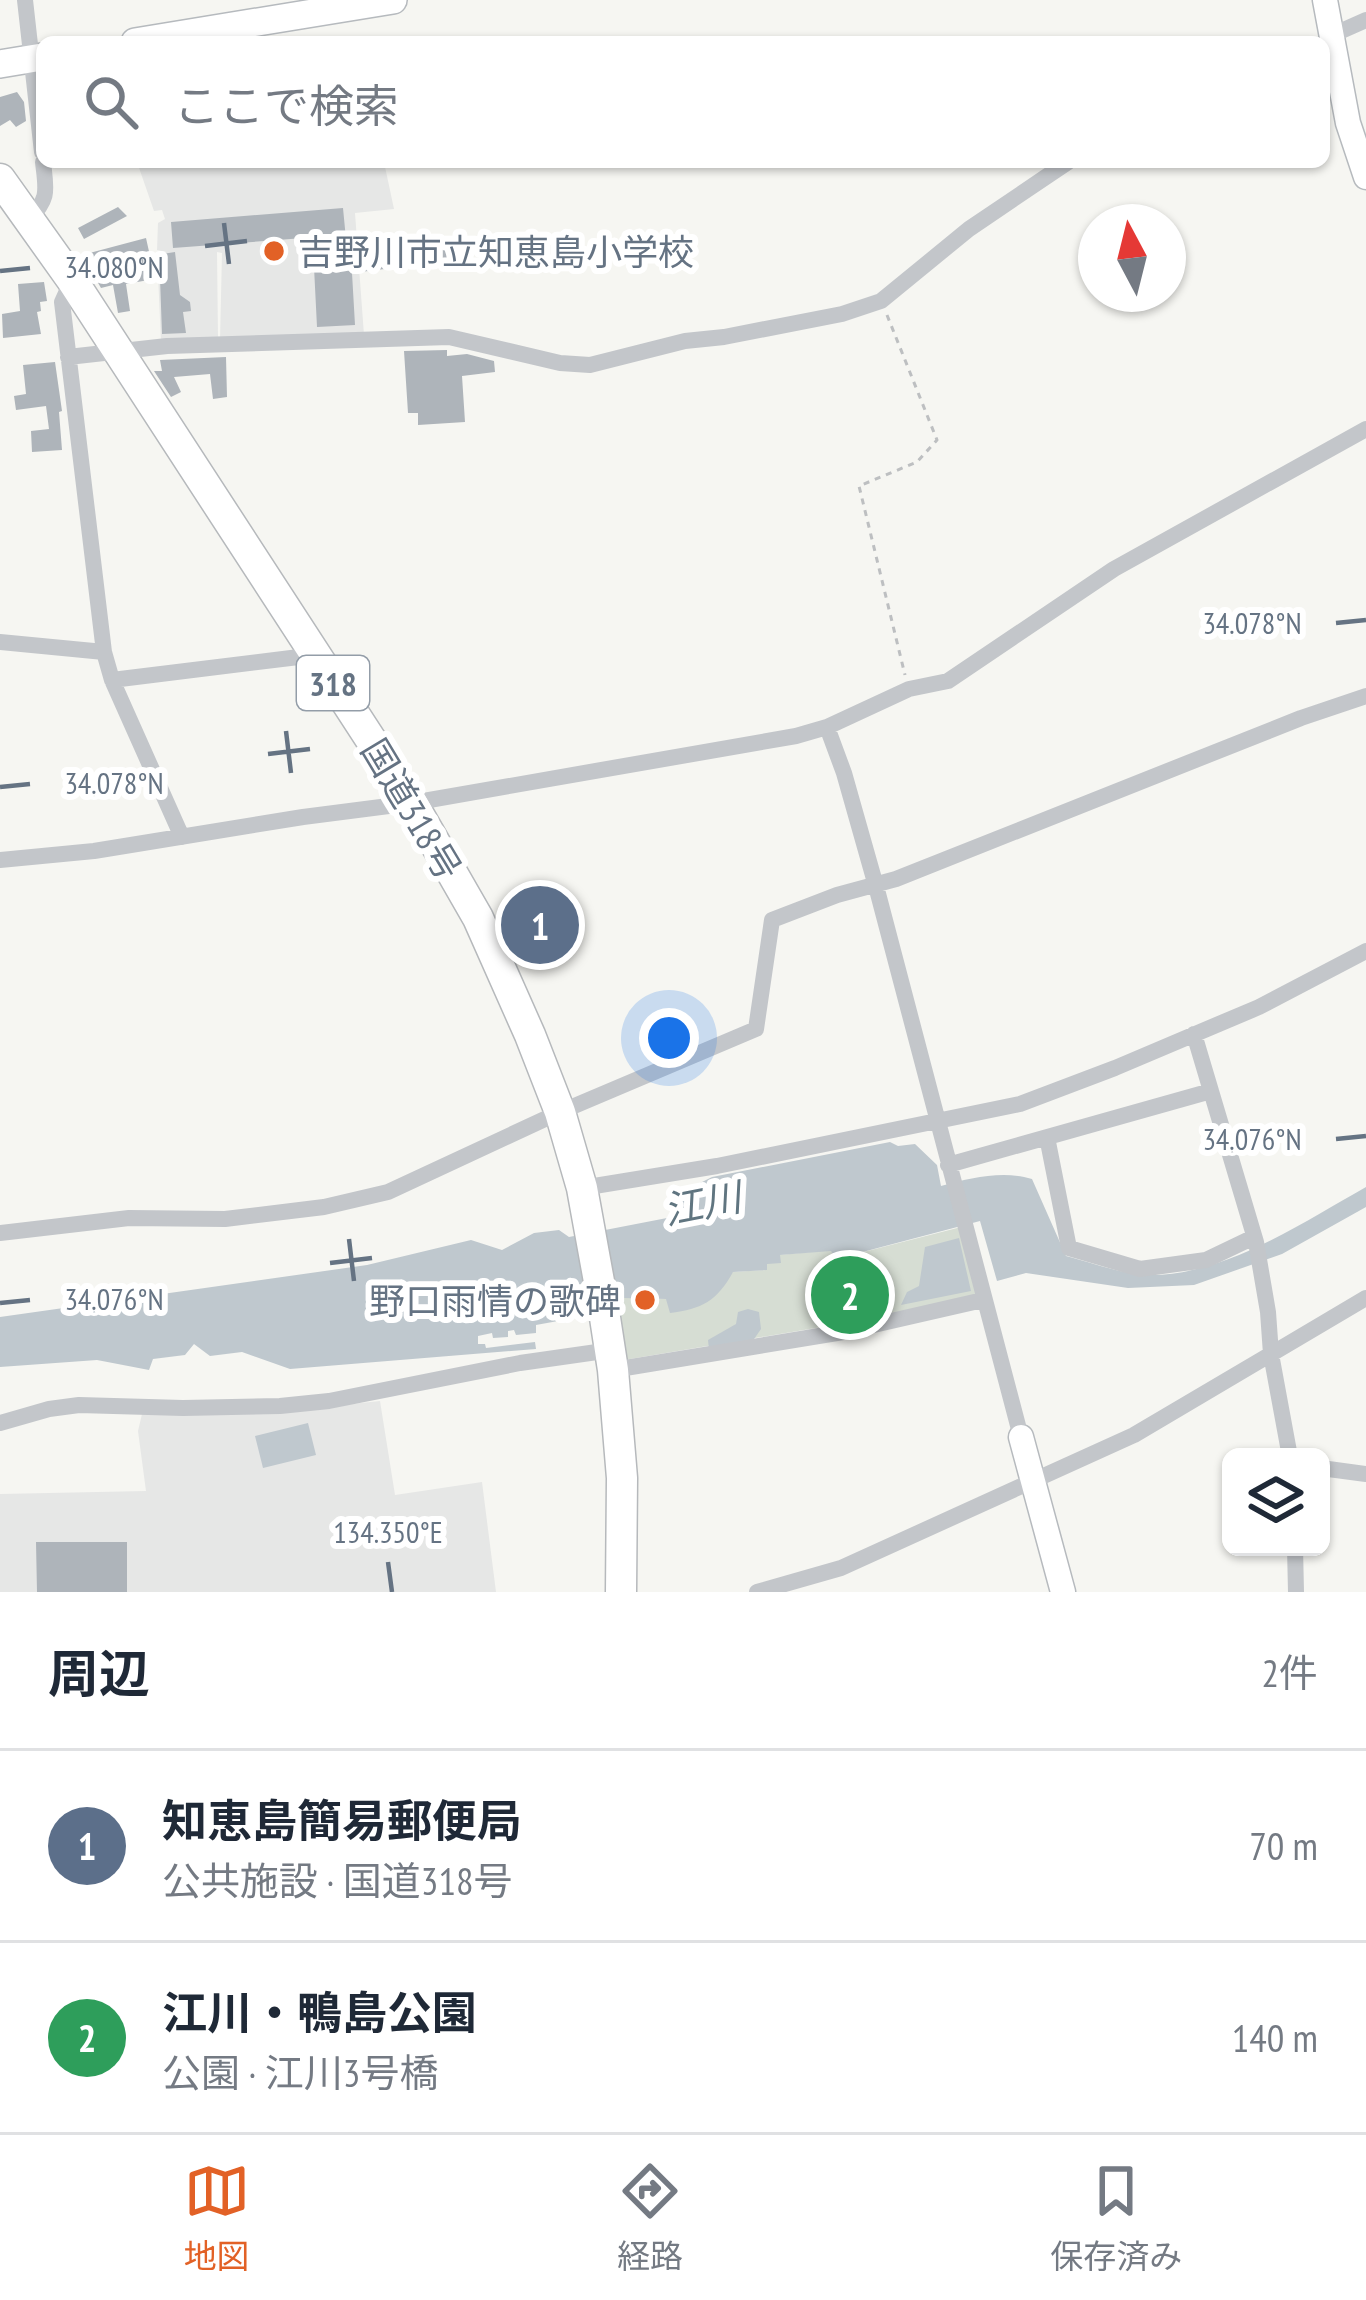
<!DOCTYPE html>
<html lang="ja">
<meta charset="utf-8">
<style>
:root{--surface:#fff;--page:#f6f6f7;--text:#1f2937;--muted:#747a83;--line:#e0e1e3;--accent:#e26126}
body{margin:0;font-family:"PT Sans Narrow","Noto Sans JP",sans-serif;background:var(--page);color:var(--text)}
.controls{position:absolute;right:36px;bottom:36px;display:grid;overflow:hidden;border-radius:18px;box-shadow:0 3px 9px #0004}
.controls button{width:108px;height:108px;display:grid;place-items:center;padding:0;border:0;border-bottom:3px solid var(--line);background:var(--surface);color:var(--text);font:60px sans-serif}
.compass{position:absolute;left:1078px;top:204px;width:108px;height:108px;border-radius:50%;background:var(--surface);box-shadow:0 3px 9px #0004;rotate:353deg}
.you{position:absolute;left:669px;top:1038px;width:42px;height:42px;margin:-30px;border:9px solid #fff;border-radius:50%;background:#1a73e8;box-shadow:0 0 0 18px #1a73e833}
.badge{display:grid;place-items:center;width:78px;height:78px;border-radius:50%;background:var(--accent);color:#fff;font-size:39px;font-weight:700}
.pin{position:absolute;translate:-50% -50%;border:6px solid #fff;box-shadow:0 3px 12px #0006}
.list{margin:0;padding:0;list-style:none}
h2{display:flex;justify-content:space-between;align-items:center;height:156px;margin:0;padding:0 48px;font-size:51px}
h2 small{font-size:39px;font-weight:400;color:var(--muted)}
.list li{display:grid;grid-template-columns:78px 1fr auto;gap:36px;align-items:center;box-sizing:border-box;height:192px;padding:0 48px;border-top:3px solid var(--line)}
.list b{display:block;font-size:45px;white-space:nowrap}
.list p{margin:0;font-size:39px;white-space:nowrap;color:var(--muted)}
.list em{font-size:39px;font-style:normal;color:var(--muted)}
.icon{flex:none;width:66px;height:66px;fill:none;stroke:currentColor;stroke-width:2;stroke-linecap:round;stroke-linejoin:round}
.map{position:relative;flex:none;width:1366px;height:1592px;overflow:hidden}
.search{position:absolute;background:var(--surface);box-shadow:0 3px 9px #0004;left:36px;right:36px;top:36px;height:132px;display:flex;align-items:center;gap:30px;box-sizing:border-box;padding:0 42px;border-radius:18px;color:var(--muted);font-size:45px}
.sheet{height:540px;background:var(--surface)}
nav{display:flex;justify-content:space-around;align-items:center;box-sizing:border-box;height:168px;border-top:3px solid var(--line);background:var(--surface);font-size:33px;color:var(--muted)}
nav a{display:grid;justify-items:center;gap:6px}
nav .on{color:var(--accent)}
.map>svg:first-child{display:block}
.built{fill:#e6e7e6}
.green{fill:#d6ddd3}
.water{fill:#bfc8ce}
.building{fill:#aeb4ba}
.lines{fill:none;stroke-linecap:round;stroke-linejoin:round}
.secondary-casing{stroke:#b6babe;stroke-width:27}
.primary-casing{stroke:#b6babe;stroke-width:30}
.highway-casing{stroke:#b6b9bc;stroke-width:33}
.path{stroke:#bdbfc1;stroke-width:3;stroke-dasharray:6 6;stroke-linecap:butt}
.street{stroke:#c3c6ca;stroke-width:16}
.secondary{stroke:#fff;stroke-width:24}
.primary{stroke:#fff;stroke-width:27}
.highway{stroke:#fff;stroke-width:30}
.ticks{fill:none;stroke:#657383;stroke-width:4.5}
.poi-dot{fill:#e26126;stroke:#fff;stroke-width:4.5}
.labels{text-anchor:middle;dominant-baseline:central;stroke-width:12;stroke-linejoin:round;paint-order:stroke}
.shield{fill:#fff;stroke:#939da8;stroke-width:3}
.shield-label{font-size:33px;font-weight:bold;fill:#657383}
.poi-label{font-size:36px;fill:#657383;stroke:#fff;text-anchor:start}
.street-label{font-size:36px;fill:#657383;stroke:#fff}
.water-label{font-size:39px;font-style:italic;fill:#607580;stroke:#fff}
.ticks-label{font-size:30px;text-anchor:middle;fill:#657383;stroke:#fff;stroke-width:12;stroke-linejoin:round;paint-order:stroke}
</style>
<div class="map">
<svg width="1366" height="1592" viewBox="0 0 1366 1592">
<rect width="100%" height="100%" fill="#f6f6f2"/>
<path class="built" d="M137,162H384L394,209L355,213L364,335L220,341L222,253L217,252L218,337L161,342L157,252H167L157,250L158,223L165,219L162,210L154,211Z
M380,1401L395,1495L482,1482L496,1592H0V1494L146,1491L138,1431L142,1414H255Z"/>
<path class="green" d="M965,1226L983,1300L624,1360L616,1297L666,1299L733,1272L766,1270V1264L779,1255L831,1250L836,1259Z"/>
<path class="water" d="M890,1142L898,1146L915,1144L937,1165L941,1186C970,1178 1003,1170 1032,1179L1066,1256C1090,1262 1124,1275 1149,1275C1224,1276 1302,1223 1366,1187V1207L1282,1254L1194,1285L1128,1288L1026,1273L997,1281L980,1221L836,1259L831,1251L780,1255L781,1263L767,1264V1270L733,1272C717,1301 702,1309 670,1313L666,1299L581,1297L568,1307L569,1319L536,1325V1333L516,1335L514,1330L508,1331V1337L493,1338L492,1333L478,1336V1344H485L486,1348L535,1342L536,1349L290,1369L242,1352L210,1356L194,1344L185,1355L153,1359L149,1370L97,1360L0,1367V1317L367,1265L471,1240L502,1250L534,1233L559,1230L569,1237L667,1218L684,1191L712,1177Z
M959,1238L971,1291L901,1305L907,1292L919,1286L925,1247Z
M748,1309L759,1312L761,1329L752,1342L709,1350L708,1340L736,1324L738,1312Z
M308,1423L316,1455L263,1468L255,1436Z"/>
<path class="building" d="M17,92L24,102L26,121L16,127L10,120L0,126V97Z
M118,207L127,216L84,239L78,228Z
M343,208L348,260L413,251L412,241L445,239L451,266H409L352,273L355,325L317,327L314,267H319L317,237L173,248L171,222Z
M146,238L150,256L175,252L180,295L190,302L191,311L183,312L186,333L162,334L160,278L126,284L130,311L118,313L113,285L101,288L82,255Z
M44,282L47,301L40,302L41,311L37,312L41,334L3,338L2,314L20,311L18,284Z
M447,350V356L467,354L494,361L495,372L462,376L465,422L418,425V413H408L404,351Z
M226,357L227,397L213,399L210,374L174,377L181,392L171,397L154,371H162L160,360Z
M55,362L62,411L59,412L62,450L32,452L31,431L49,429L46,406L16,410L14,396L26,394L23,365Z
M36,1542H127V1592H37Z"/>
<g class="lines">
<defs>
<path id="secondary" d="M1325,0L1348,123L1366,177
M1021,1437L1063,1592"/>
<path id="primary" d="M135,42L393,0
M0,64L42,57"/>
<path id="highway" d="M0,179L72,280L412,803L478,918L530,1035L560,1112L582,1188L602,1298L613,1370L622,1478L621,1592"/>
</defs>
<use href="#secondary" class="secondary-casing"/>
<use href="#primary" class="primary-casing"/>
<use href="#highway" class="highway-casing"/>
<path class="path" d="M887,315L937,440L917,462L859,486L905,675"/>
<path class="street" d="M25,0L42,152
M1330,36L1366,20
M29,219C50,198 46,190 43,162
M72,280L62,302L104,652L112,680L182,837
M68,357L167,346L449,337L560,363L590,365L685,341L724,337L842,314L881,301L969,229L1068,162
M0,642L104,652
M112,680L315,655
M827,727L844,773L876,886L1021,1437
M0,860L94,851L303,817L412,803L796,736L827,727L909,689L948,681L1114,569L1366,429
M1194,1034L1256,1242L1268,1312L1271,1354L1290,1457
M1047,1137L1069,1248L1140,1269L1206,1260L1254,1237
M948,1165L1211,1091
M582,1188L717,1166L1020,1104L1115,1068L1259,1007L1366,951
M0,1233L129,1218L225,1219L324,1207L388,1192L560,1112L756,1029L772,920L837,895L896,879L1301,718L1366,696
M613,1370L843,1332L983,1300
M0,1423L49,1409L79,1405L183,1408L280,1406L329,1401L520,1363L611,1350
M1321,1468L1366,1474
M1295,1547L1296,1592
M757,1592L841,1568L1134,1435L1366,1298"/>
<use href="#secondary" class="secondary"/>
<use href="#primary" class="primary"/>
<use href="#highway" class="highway"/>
</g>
<path class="ticks" d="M224,223L229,264M205,246L247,241M0,271L30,268M1336,623L1366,620M286,731L291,773M268,754L310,749M0,787L30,784M1336,1139L1366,1136M349,1239L354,1281M330,1263L372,1258M0,1303L30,1300M388,1562L392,1592"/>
<g class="poi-dot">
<circle cx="274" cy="251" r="12"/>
<circle cx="645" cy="1300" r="12"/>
</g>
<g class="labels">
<rect class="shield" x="297" y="656" width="72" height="54" rx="9"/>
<g class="shield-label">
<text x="333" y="683">318</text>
</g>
<g class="poi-label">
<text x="298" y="251">吉野川市立知恵島小学校</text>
<text x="621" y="1300" text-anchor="end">野口雨情の歌碑</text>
</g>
<g class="street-label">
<text transform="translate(412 809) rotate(59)">国道318号</text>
</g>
<g class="water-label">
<text transform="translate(702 1203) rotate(-11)">江川</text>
</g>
</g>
<g class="ticks-label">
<text x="114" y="278">34.080°N</text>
<text x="1252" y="634">34.078°N</text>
<text x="114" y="794">34.078°N</text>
<text x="1252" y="1150">34.076°N</text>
<text x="114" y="1310">34.076°N</text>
<text x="388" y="1543">134.350°E</text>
</g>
</svg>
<div class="controls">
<button><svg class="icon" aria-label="layers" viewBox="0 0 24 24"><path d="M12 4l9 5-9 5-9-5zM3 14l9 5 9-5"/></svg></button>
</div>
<svg class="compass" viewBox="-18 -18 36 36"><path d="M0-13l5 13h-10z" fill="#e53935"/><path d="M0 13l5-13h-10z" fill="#747a83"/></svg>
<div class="you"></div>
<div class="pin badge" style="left:540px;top:925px;background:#5c6f8a">1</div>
<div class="pin badge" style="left:850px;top:1295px;background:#2e9e5b">2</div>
<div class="search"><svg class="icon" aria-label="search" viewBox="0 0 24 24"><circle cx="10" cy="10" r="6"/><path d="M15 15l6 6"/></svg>ここで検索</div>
</div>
<section class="sheet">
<h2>周辺<small>2件</small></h2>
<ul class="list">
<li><span class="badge" style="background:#5c6f8a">1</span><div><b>知恵島簡易郵便局</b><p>公共施設 · 国道318号</p></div><em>70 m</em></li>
<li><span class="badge" style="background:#2e9e5b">2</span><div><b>江川・鴨島公園</b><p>公園 · 江川3号橋</p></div><em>140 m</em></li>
</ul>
</section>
<nav>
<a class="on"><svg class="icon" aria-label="map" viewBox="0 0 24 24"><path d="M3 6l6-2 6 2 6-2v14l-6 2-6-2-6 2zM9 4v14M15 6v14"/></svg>地図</a>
<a><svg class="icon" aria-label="directions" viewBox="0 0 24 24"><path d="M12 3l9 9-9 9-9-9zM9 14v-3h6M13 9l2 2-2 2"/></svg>経路</a>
<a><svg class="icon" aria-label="saved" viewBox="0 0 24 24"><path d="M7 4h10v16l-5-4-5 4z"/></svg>保存済み</a>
</nav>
